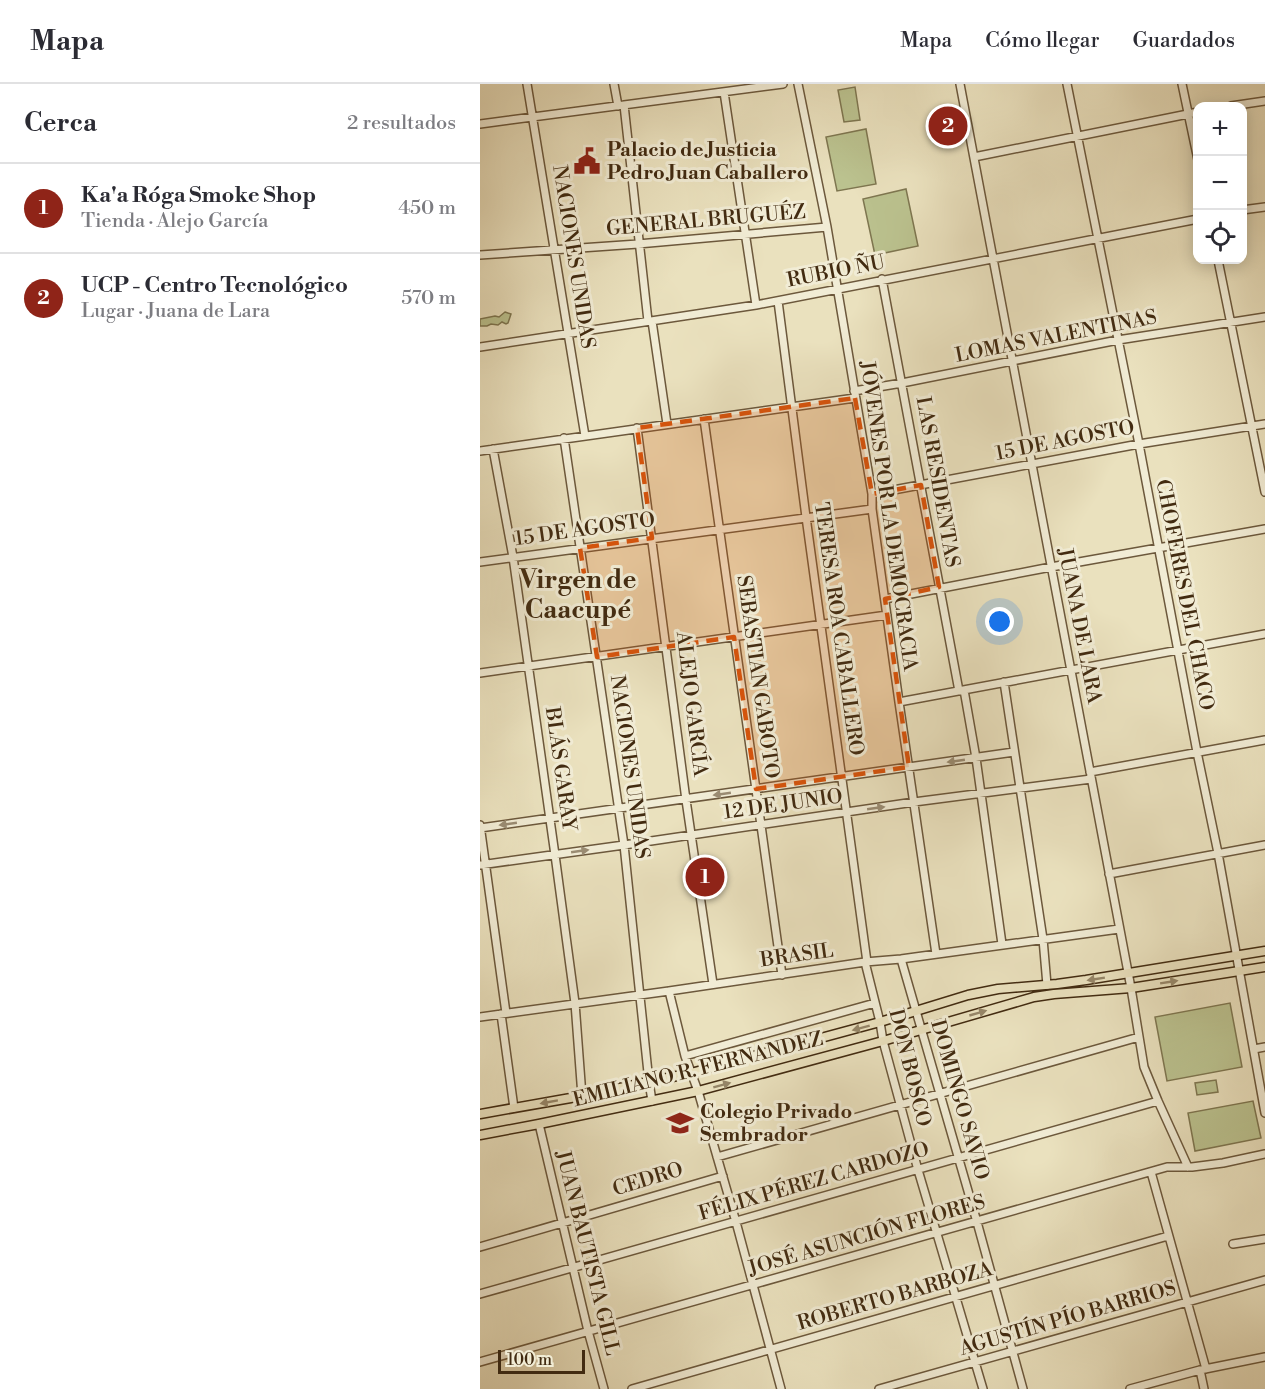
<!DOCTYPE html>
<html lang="es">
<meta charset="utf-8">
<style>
:root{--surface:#fff;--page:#f7f7f7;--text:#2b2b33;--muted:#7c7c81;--line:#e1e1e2;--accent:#8f2418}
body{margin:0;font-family:"Libre Bodoni",serif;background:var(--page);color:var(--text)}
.controls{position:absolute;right:18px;top:18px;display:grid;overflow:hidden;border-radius:12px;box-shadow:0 3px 15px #0003}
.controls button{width:54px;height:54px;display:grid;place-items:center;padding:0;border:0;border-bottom:2px solid var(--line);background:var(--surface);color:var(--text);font:30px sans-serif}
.scale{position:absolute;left:18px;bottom:15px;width:87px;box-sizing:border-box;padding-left:6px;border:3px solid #422b11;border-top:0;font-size:16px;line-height:21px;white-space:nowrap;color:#422b11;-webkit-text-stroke:4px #f1ecd5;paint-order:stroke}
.you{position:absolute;left:520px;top:538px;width:21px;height:21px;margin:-15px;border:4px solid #fff;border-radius:50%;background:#1a73e8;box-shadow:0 0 0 9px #1a73e833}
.badge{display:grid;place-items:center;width:39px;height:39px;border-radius:50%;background:var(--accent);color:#fff;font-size:20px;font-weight:700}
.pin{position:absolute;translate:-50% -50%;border:3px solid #fff;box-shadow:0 2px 6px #0006}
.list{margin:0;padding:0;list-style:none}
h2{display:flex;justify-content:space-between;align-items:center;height:78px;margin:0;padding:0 24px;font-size:26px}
h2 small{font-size:20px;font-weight:400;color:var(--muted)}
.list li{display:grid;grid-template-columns:39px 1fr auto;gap:18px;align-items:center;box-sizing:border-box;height:90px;padding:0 24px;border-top:2px solid var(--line)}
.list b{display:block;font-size:22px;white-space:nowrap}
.list p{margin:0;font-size:20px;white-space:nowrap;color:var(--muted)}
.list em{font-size:20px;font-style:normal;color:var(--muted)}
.icon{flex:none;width:33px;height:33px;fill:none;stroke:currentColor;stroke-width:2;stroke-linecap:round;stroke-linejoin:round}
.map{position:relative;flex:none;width:785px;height:1305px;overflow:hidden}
header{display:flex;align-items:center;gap:36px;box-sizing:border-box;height:84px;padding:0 30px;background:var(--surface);border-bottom:2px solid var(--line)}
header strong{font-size:28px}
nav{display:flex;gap:33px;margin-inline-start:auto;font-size:21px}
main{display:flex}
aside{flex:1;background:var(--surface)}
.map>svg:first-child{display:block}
.green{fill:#bbc28f;stroke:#7e7650;stroke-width:1.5}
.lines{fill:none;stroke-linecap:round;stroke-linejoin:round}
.minor-casing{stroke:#6c583c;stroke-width:10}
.major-casing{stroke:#422b11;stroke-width:11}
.minor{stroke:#f1ecd5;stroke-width:7}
.major{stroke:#eae1be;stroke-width:8}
.oneway{fill:#9a8c73}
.oneway2{fill:#968668}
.marked{fill:#d7540c;fill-opacity:0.2;stroke:#d7540c;stroke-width:4.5;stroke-dasharray:12 8;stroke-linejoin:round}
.labels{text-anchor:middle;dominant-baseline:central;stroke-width:6;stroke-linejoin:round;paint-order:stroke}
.poi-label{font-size:20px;font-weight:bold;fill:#422b11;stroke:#f1ecd5;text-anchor:start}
.street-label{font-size:20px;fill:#422b11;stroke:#f1ecd5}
.district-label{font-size:26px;font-weight:bold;fill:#422b11;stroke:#f1ecd5}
</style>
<header>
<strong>Mapa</strong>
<nav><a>Mapa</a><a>Cómo llegar</a><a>Guardados</a></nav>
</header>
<main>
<aside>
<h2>Cerca<small>2 resultados</small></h2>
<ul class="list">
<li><span class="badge">1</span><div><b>Ka'a Róga Smoke Shop</b><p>Tienda · Alejo García</p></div><em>450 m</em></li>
<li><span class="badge">2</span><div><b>UCP - Centro Tecnológico</b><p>Lugar · Juana de Lara</p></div><em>570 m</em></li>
</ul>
</aside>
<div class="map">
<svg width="785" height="1305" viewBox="0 0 785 1305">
<rect width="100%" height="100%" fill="#eae1be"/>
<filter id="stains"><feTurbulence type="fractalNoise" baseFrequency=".00333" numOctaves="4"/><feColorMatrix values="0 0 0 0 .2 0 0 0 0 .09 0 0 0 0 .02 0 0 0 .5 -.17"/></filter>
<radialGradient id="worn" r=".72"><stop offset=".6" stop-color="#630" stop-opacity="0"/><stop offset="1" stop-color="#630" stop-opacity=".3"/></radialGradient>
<path class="green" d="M375,3L380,36L364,38L358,6Z
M386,45L396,100L357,107L346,53Z
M426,105L438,162L395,171L383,115Z
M25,228L31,230L28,239L26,240L22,238L18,241L11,240L7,242H0V235L15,232L19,233Z
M750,919L762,983L687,997L675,933Z
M736,996L738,1008L717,1011L715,999Z
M773,1017L781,1054L715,1067L708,1029Z"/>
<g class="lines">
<defs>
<path id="minor" d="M47,0L105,352
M134,0L138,22
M318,0L347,143L392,410V425L419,618L456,870
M480,0L651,904L664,983L678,1017L708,1083
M587,0L659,360L717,668L738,769L785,1029
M702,0L718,76
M244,8L276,221
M144,21L168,237
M751,22L785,17
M0,40L303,0
M494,73L718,28
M762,126L785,123
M0,171L158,160L347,143
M738,176L785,408
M402,195L479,607
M298,217L326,433L387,878
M172,237L187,340
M0,263L276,221L718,135
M374,307L422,299L638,256L785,233
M224,335L302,891
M157,344L206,716L233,900
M84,354L144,761L169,998L172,1017
M13,365L33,473L75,771L95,919L102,1012
M0,367L375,314
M392,410L659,360L785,340
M0,478L392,425
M405,515L571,483L785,445
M0,589L407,531
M524,598L563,855L567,901
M484,606L496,674L522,860
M419,618L785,550
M610,688L785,656
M0,741L26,929
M0,744L534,668
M0,781L144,761L434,718L611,695
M629,790L785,761
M421,875L497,1138L543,1305
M385,878L400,938L403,957L438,1086L503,1305
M189,907L205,972L218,1007L256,1138L301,1305
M21,930L34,1024
M0,933L189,907L385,878L421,875L639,845
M774,965L785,963
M205,972L395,919
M59,1040L108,1247L124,1305
M237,1073L659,953
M671,1088L726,1285
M753,1160L785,1155
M0,1163L243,1092
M0,1210L678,1017
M0,1278L687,1083H712L743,1079L785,1070
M720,1286L724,1305
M152,1305L688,1152
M399,1305L785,1196
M650,1305L720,1286L785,1273"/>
<path id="major" d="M0,1030L102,1012L211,989L400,938L488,911L518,905L577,900L606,896L785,867
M0,1051L59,1040L218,1007L403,957L554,913L574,910L651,904L785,883"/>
</defs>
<use href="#minor" class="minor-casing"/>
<use href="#major" class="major-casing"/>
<use href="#minor" class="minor"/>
<use href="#major" class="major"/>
</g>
<defs><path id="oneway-solid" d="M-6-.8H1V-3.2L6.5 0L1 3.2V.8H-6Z" transform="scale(1.5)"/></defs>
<g class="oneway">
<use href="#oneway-solid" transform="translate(476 677) rotate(172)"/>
<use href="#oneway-solid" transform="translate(242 710) rotate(172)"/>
<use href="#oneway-solid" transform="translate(396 724) rotate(-8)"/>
<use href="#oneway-solid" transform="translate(28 740) rotate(172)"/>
<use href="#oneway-solid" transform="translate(100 767) rotate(-8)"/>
</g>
<g class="oneway2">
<use href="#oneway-solid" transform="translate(616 895) rotate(171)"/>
<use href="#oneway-solid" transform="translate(689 898) rotate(-9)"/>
<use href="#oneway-solid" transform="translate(498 929) rotate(-16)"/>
<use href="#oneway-solid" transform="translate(381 944) rotate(165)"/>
<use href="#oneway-solid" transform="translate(242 1001) rotate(-15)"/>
<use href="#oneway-solid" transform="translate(69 1018) rotate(170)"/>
</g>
<path class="marked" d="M375,314L392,410L441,401L459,503L405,515L429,683L276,705L254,553L117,573L100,464L172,454L157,344Z"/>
<defs>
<symbol id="civic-bare" viewBox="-9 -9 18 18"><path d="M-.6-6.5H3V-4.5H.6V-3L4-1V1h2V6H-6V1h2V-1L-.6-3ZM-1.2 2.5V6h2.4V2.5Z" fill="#8f2418" stroke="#f1ecd5" stroke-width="2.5" paint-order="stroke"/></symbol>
<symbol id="school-bare" viewBox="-9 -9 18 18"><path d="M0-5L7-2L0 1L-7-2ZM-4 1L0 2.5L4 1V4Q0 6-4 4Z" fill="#8f2418" stroke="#f1ecd5" stroke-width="2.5" paint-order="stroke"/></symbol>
</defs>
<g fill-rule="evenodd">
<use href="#civic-bare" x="88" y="58" width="38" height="38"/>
<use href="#school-bare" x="181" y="1020" width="38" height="38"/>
</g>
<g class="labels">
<g class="poi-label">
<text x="127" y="66">Palacio de Justicia<tspan x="127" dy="23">Pedro Juan Caballero</tspan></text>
<text x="220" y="1028">Colegio Privado<tspan x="220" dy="23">Sembrador</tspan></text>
</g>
<g class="street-label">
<text transform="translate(226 137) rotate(-5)">GENERAL BRUGUÉZ</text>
<text transform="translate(93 173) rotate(81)">NACIONES UNIDAS</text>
<text transform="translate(356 188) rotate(-11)">RUBIO ÑU</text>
<text transform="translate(576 253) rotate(-11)">LOMAS VALENTINAS</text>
<text transform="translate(585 357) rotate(-11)">15 DE AGOSTO</text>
<text transform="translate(457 398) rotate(80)">LAS RESIDENTAS</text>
<text transform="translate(408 432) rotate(82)">JÓVENES POR LA DEMOCRACIA</text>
<text transform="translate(105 446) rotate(-8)">15 DE AGOSTO</text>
<text transform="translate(704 511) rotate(79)">CHOFERES DEL CHACO</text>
<text transform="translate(599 542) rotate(79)">JUANA DE LARA</text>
<text transform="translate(358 545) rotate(82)">TERESA ROA CABALLERO</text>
<text transform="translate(277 593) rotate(82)">SEBASTIAN GABOTO</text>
<text transform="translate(211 620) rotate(83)">ALEJO GARCÍA</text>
<text transform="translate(149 683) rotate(82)">NACIONES UNIDAS</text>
<text transform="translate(80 685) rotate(82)">BLÁS GARAY</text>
<text transform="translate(303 721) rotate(-8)">12 DE JUNIO</text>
<text transform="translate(317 872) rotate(-8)">BRASIL</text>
<text transform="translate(429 984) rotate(76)">DON BOSCO</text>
<text transform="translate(218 986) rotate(-14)">EMILIANO R. FERNANDEZ</text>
<text transform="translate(479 1016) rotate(74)">DOMINGO SAVIO</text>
<text transform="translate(168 1096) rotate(-17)">CEDRO</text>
<text transform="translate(334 1098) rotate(-16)">FÉLIX PÉREZ CARDOZO</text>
<text transform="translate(387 1152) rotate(-16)">JOSÉ ASUNCIÓN FLORES</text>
<text transform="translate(107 1169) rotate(76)">JUAN BAUTISTA GILL</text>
<text transform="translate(415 1213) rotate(-16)">ROBERTO BARBOZA</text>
<text transform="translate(588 1235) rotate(-16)">AGUSTÍN PÍO BARRIOS</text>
</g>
<g class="district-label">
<text x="98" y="496">Virgen de<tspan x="98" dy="30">Caacupé</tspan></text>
</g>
</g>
<rect width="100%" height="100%" filter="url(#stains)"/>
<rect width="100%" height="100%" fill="url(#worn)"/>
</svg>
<div class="controls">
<button>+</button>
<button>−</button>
<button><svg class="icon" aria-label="locate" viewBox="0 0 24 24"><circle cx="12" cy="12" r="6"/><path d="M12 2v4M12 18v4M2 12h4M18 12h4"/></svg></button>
</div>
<div class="scale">100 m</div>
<div class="you"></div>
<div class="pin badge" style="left:225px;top:793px">1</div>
<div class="pin badge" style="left:468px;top:42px">2</div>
</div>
</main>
